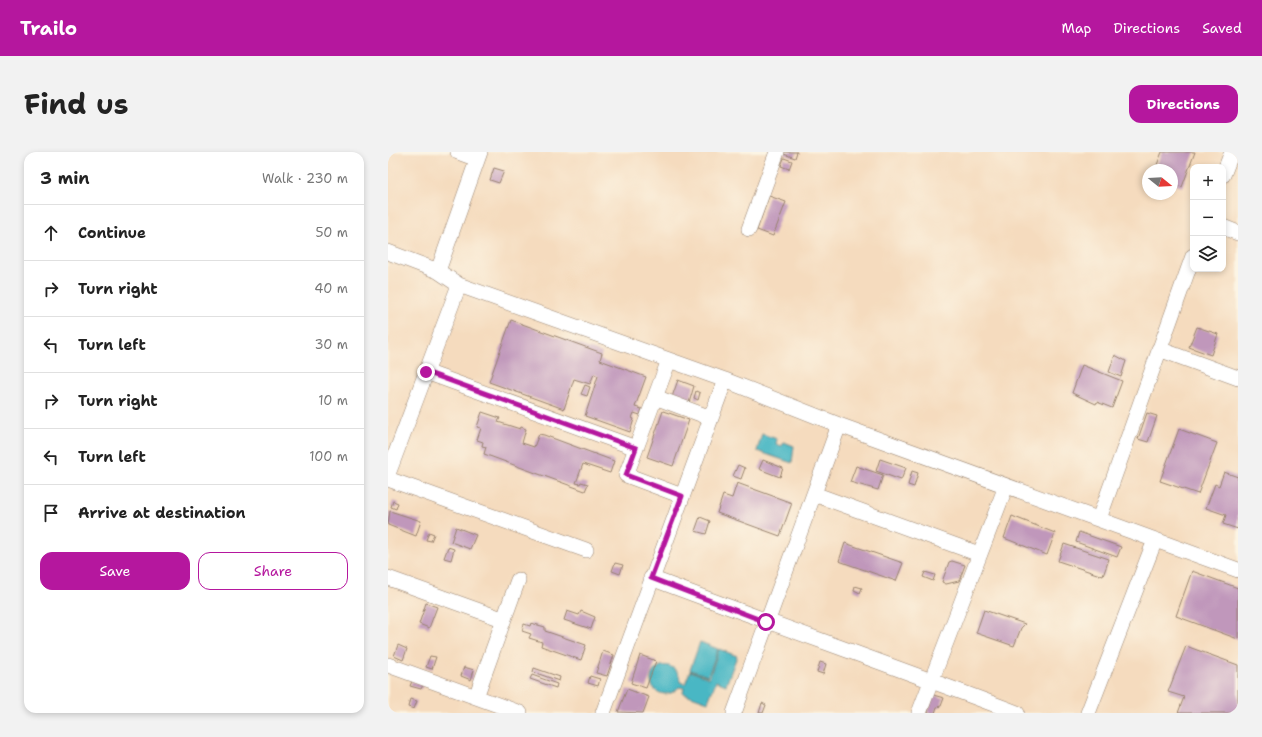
<!DOCTYPE html>
<meta charset="utf-8">
<style>
:root{--surface:#fff;--page:#f2f2f2;--text:#222;--muted:#767676;--line:#e0e0e0;--accent:#b5179e}
body{margin:0;font-family:"Shantell Sans",sans-serif;background:var(--page);color:var(--text)}
.controls{position:absolute;right:12px;top:12px;display:grid;overflow:hidden;border-radius:8px;box-shadow:0 2px 6px #0003}
.controls button{width:36px;height:36px;display:grid;place-items:center;padding:0;border:0;border-bottom:1px solid var(--line);background:var(--surface);color:var(--text);font:20px sans-serif}
.compass{position:absolute;left:754px;top:12px;width:36px;height:36px;border-radius:50%;background:var(--surface);box-shadow:0 2px 6px #0003;rotate:108deg}
.stop{position:absolute;width:12px;height:12px;margin:-9px;border:3px solid #b5179e;border-radius:50%;background:#fff}
.stop.end{background:#b5179e;border-color:#fff;box-shadow:0 1px 4px #0008}
.list{margin:0;padding:0;list-style:none}
h2{display:flex;justify-content:space-between;align-items:center;height:52px;margin:0;padding:0 16px;font-size:17px}
h2 small{font-size:13px;font-weight:400;color:var(--muted)}
.list li{display:grid;grid-template-columns:26px 1fr auto;gap:12px;align-items:center;box-sizing:border-box;height:56px;padding:0 16px;border-top:1px solid var(--line)}
.list b{display:block;font-size:15px;white-space:nowrap}
.list em{font-size:13px;font-style:normal;color:var(--muted)}
.actions{display:flex;gap:8px;padding:12px 16px}
.actions a{flex:1;padding:9px 0;border:1px solid var(--accent);border-radius:12px;text-align:center;font-size:14px;color:var(--accent)}
.actions .main{background:var(--accent);color:#fff}
.icon{flex:none;width:22px;height:22px;fill:none;stroke:currentColor;stroke-width:2;stroke-linecap:round;stroke-linejoin:round}
.map{position:relative;flex:none;width:850px;height:561px;overflow:hidden;border-radius:12px}
header{display:flex;align-items:center;gap:24px;box-sizing:border-box;height:56px;padding:0 20px;background:var(--accent);color:#fff}
header strong{font-size:19px}
nav{display:flex;gap:22px;margin-inline-start:auto;font-size:14px}
.intro{display:flex;align-items:center;justify-content:space-between;box-sizing:border-box;height:96px;padding:0 24px}
h1{margin:0;font-size:28px}
.button{padding:10px 18px;border-radius:12px;background:var(--accent);color:#fff;font-size:14px;font-weight:700}
main{display:flex;gap:24px;padding:0 24px}
aside{flex:1;background:var(--surface);border-radius:12px;box-shadow:0 2px 6px #0003}
.map>svg:first-child{display:block}
.water{fill:#49b7c4;stroke:#427071}
.building{fill:#c097bb}
.lines{fill:none;stroke-linecap:round;stroke-linejoin:round}
.minor-casing{stroke:#98826e;stroke-width:16}
.minor{stroke:#fff;stroke-width:15}
.route{stroke:#b5179e;stroke-width:5}
</style>
<header>
<strong>Trailo</strong>
<nav><a>Map</a><a>Directions</a><a>Saved</a></nav>
</header>
<div class="intro"><h1>Find us</h1><a class="button">Directions</a></div>
<main>
<aside>
<h2>3 min<small>Walk · 230 m</small></h2>
<ul class="list">
<li><svg class="icon" aria-label="ahead" viewBox="0 0 24 24"><path d="M12 20V5M6 11l6-6 6 6"/></svg><div><b>Continue</b></div><em>50 m</em></li>
<li><svg class="icon" aria-label="right" viewBox="0 0 24 24"><path d="M7 20v-9h11M14 6l5 5-5 5"/></svg><div><b>Turn right</b></div><em>40 m</em></li>
<li><svg class="icon" aria-label="left" viewBox="0 0 24 24"><path d="M17 20v-9H6M10 6l-5 5 5 5"/></svg><div><b>Turn left</b></div><em>30 m</em></li>
<li><svg class="icon" aria-label="right" viewBox="0 0 24 24"><path d="M7 20v-9h11M14 6l5 5-5 5"/></svg><div><b>Turn right</b></div><em>10 m</em></li>
<li><svg class="icon" aria-label="left" viewBox="0 0 24 24"><path d="M17 20v-9H6M10 6l-5 5 5 5"/></svg><div><b>Turn left</b></div><em>100 m</em></li>
<li><svg class="icon" aria-label="arrive" viewBox="0 0 24 24"><path d="M6 21V4h12l-3 4 3 4H6"/></svg><div><b>Arrive at destination</b></div></li>
</ul>
<div class="actions"><a class="main">Save</a><a>Share</a></div>
</aside>
<div class="map">
<svg width="850" height="561" viewBox="0 0 850 561">
<rect width="100%" height="100%" fill="#fcf5e5"/>
<filter id="ink" filterUnits="userSpaceOnUse"><feTurbulence type="fractalNoise" baseFrequency=".025" numOctaves="2"/><feDisplacementMap in="SourceGraphic" scale="8" xChannelSelector="R" yChannelSelector="G"/><feConvolveMatrix kernelMatrix="1 2 1 2 8 2 1 2 1" color-interpolation-filters="sRGB"/></filter>
<filter id="wash" filterUnits="userSpaceOnUse"><feTurbulence type="fractalNoise" baseFrequency=".012" numOctaves="4" result="noise"/><feDisplacementMap in="SourceGraphic" scale="16" xChannelSelector="R" yChannelSelector="G"/><feGaussianBlur stdDeviation="0.9" result="paint"/><feColorMatrix in="noise" values="0 0 0 0 0 0 0 0 0 0 0 0 0 0 0 0 0 1.4 0 .05"/><feComposite in="paint" operator="in"/></filter>
<g filter="url(#wash)">
<rect width="100%" height="100%" fill="#f5dbbe"/>
<path class="water" d="M374,282L389,287L388,292L394,294L396,290L406,294L404,311L369,299Z
M312,490L330,497L320,524L302,518Z
M331,497L349,504L338,533L328,529L320,550L295,541L296,536L291,535C280,549 258,540 264,523C271,506 293,514 292,530L297,532L302,519L321,526Z"/>
<g id="blocks">
<path class="building" d="M396,0H409L407,6L396,2Z
M774,0H807L794,35L784,31V18H767Z
M396,6L404,9L401,17L393,14Z
M106,16L116,19L111,31L102,28Z
M381,44L398,50L385,84L369,78Z
M123,168L214,201L212,208L258,225L247,255L254,257L252,263L246,261L244,266L246,267L242,280L197,264L210,224L206,222L202,232L186,227L176,257L101,230Z
M809,175L830,182L823,203L801,195Z
M727,203L738,209L733,225L721,220Z
M694,213L734,229L724,256L709,250L708,252L684,241Z
M290,228L306,234L301,251L284,245Z
M197,233L202,235L199,244L193,242Z
M308,239L312,241L310,248L306,246Z
M275,259L301,268L285,314L259,305Z
M94,260L112,266L110,270L132,277L133,275L138,277L134,291L146,295L151,282L156,283L226,309L222,321L195,312L188,331L192,332L193,330L200,332L197,339L96,302L98,295L94,294L95,290L89,288L93,276L89,275Z
M759,261L769,264L760,290L750,287Z
M791,277L829,291L810,342L772,329Z
M492,307L518,316L513,328L488,319Z
M375,308L395,316L392,325L371,317Z
M350,313L357,316L353,327L345,324Z
M468,314L495,323L490,338L462,330Z
M524,319L530,321L526,335L520,333Z
M836,320L850,325V377L835,372L838,363L818,356L827,332L831,334Z
M349,331L404,351L392,384L329,361L335,343L344,346Z
M5,349L10,351L8,357L3,355Z
M2,359L33,369L28,384L0,373Z
M624,364L667,381L659,403L616,386Z
M312,365L322,369L318,382L307,379Z
M68,375L88,383L82,397L63,390Z
M41,380L46,382L43,389L38,388Z
M691,380L733,395L729,405L688,390Z
M457,391L515,411L508,429L451,409Z
M676,392L721,407L715,424L670,409Z
M60,395L66,397L63,408L56,406Z
M564,409L577,413L571,429L558,432L554,430L561,410Z
M227,411L235,413L232,422L224,419Z
M804,419L850,436V487L788,464Z
M537,420L547,423L545,429L535,425Z
M467,434L474,436L472,441L466,438Z
M38,451L49,455L41,476L31,472Z
M596,458L637,472L633,476L626,494L588,481Z
M179,459L191,463L193,459L207,465L203,477L176,468Z
M143,471L157,475V479L198,493L193,508L153,494L154,490L141,486L143,482L134,479L136,472L142,474Z
M10,493L19,497L15,508L6,504Z
M798,494L850,513V561H790L796,545L780,540Z
M215,499L226,503L219,524L208,521Z
M252,503L268,509L258,536L243,531Z
M42,504L48,505L44,517L38,515Z
M432,510L438,512L435,522L429,520Z
M76,515L86,518L83,528L73,524Z
M146,516L172,525L171,529L145,520Z
M144,523L169,532L168,536L142,527Z
M202,524L212,527L210,534L200,531Z
M24,529L35,533L33,537L22,534Z
M239,537L261,545L255,561L230,560Z
M545,543L556,546L553,554L549,555L547,561H542L540,560Z
M22,547L29,549L26,557L20,555Z
M374,551L378,553L375,561H371Z"/>
</g>
</g>
<g filter="url(#ink)">
<use href="#blocks" fill-opacity="0" stroke="#98826e" stroke-width="1"/>
<g class="lines">
<defs>
<path id="minor" d="M70,0L89,7
M835,23L844,0
M835,75L850,81
M361,77L389,0
M0,100L50,119L71,133L337,228L451,273L850,418
M50,119L92,0
M771,197L850,226
M281,208L238,323L294,344
M38,220L248,296
M267,245L323,266
M0,322L71,133
M0,327L198,398
M426,342L591,402
M711,367L805,104
M0,426L114,467
M263,426C385,472 508,515 629,561
M0,513L132,561
M88,545L130,428
M215,561L337,228
M346,561L451,273
M531,561L618,334
M700,561L767,388"/>
</defs>
<use href="#minor" class="minor-casing"/>
<use href="#minor" class="minor"/>
</g>
</g>
<g class="lines" filter="url(#ink)">
<path class="route" d="M38,220L248,296L238,323L294,344L263,426L378,470"/>
</g>
</svg>
<div class="controls">
<button>+</button>
<button>−</button>
<button><svg class="icon" aria-label="layers" viewBox="0 0 24 24"><path d="M12 4l9 5-9 5-9-5zM3 14l9 5 9-5"/></svg></button>
</div>
<svg class="compass" viewBox="-18 -18 36 36"><path d="M0-13l5 13h-10z" fill="#e53935"/><path d="M0 13l5-13h-10z" fill="#767676"/></svg>
<div class="stop" style="left:378px;top:470px"></div>
<div class="stop end" style="left:38px;top:220px"></div>
</div>
</main>
